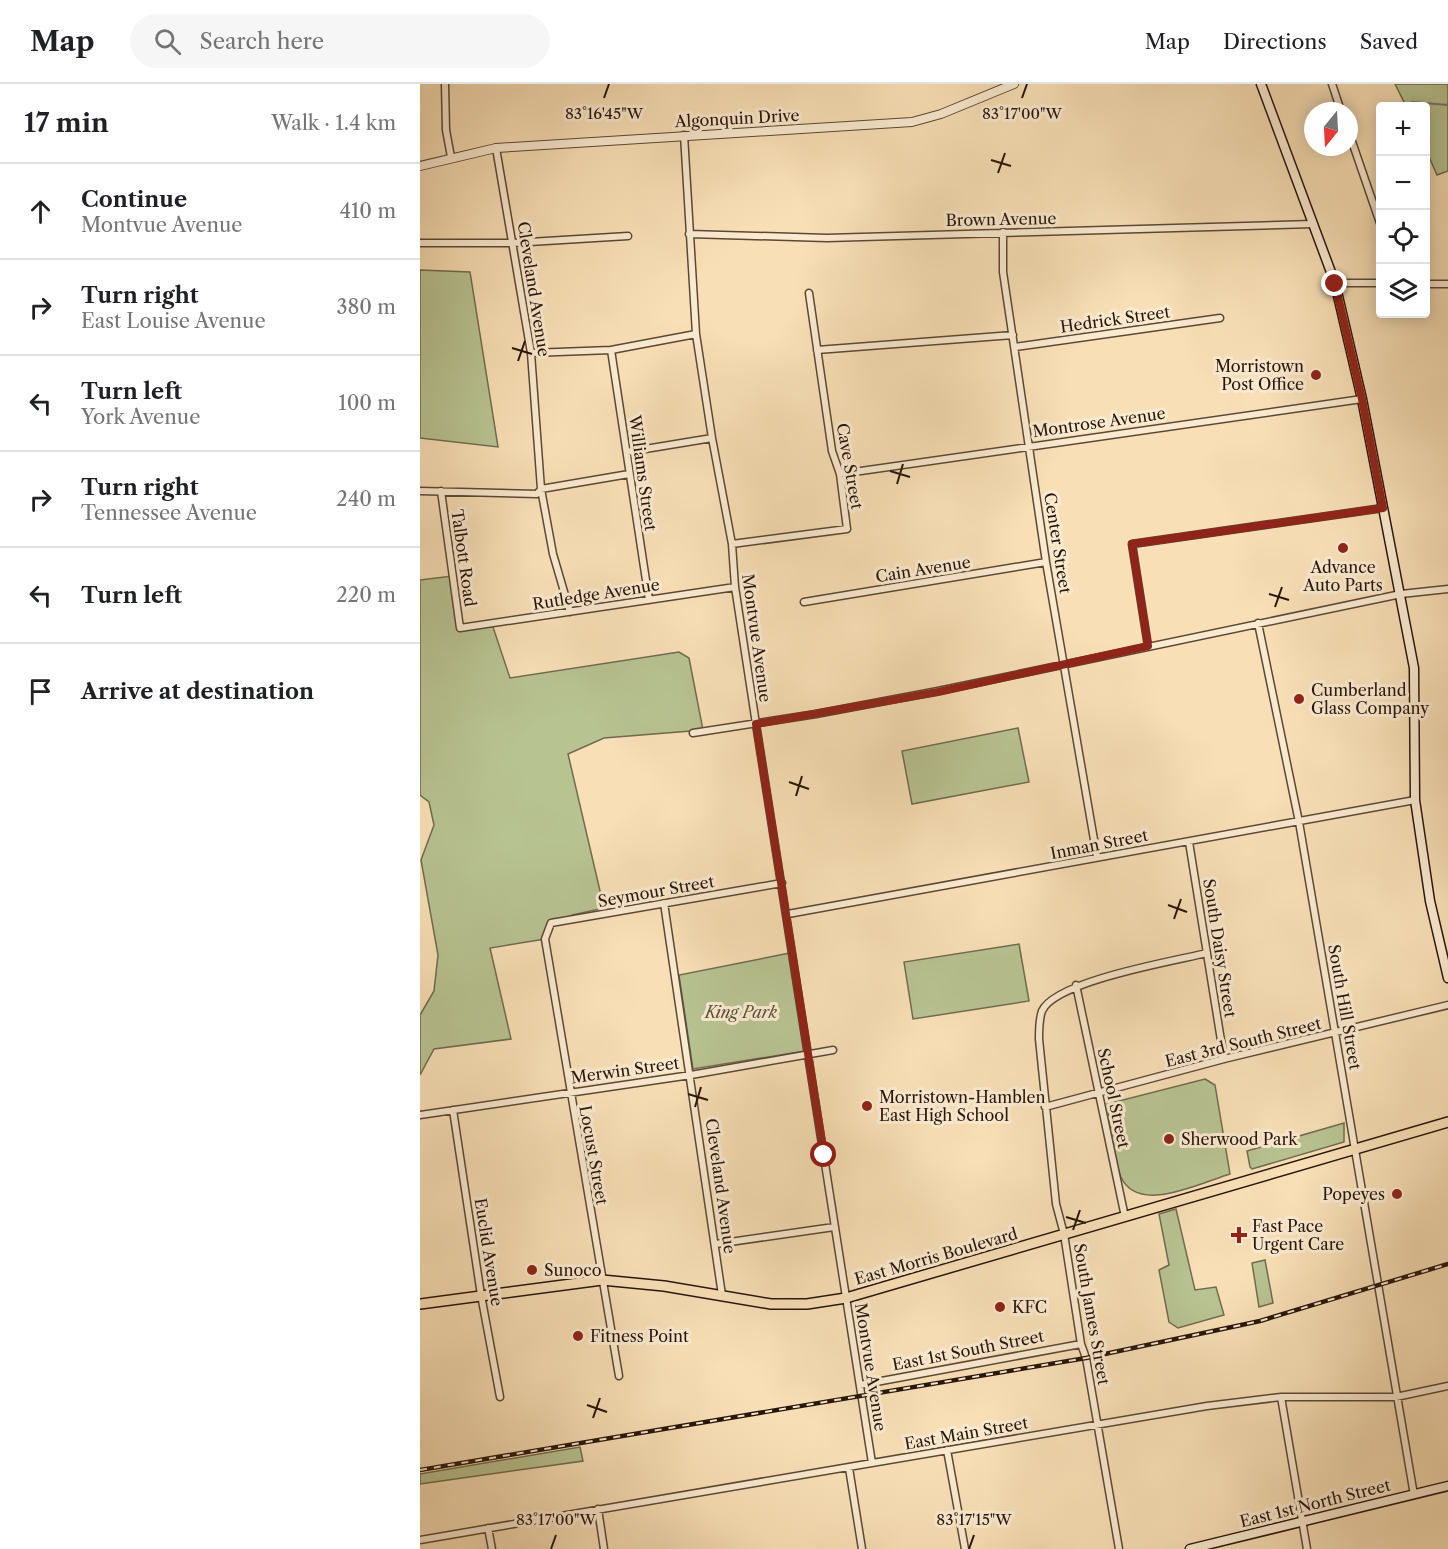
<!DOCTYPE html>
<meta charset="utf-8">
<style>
:root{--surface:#fff;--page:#f6f6f6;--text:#202124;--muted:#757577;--line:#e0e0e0}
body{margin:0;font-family:"Libre Caslon Text",serif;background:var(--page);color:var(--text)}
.controls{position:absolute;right:18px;top:18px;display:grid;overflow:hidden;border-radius:6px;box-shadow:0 3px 15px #0003}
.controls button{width:54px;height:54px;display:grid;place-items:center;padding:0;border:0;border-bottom:2px solid var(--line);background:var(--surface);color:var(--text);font:30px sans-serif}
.compass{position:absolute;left:884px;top:18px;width:54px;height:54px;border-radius:50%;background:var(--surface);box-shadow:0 3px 15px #0003;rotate:198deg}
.stop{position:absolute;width:18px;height:18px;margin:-14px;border:4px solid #8f2418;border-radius:50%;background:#fff}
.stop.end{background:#8f2418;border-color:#fff;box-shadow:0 2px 6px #0008}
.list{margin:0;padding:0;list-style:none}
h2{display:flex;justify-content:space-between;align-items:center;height:78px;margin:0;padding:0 24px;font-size:26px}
h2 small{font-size:20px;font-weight:400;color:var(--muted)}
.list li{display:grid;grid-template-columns:39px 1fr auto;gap:18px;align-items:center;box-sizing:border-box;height:96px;padding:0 24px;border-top:2px solid var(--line)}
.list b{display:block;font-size:22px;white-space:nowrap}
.list p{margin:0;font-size:20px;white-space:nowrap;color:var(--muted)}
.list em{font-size:20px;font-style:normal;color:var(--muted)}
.icon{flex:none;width:33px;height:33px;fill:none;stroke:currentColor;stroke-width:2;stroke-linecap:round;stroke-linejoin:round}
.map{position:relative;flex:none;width:1028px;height:1465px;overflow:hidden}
header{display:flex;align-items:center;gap:36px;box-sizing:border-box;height:84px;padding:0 30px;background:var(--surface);border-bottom:2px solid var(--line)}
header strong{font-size:28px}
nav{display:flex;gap:33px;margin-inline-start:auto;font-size:21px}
.search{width:420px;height:54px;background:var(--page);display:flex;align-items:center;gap:15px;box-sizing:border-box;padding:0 21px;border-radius:33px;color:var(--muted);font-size:22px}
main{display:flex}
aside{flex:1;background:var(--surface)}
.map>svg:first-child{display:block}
.green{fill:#b8c392;stroke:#706c4e;stroke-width:1.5}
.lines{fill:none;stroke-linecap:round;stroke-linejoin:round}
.stream{stroke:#727873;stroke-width:2}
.minor-casing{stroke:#5c4834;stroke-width:9}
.tertiary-casing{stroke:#5c4834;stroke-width:10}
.secondary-casing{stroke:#281509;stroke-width:11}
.primary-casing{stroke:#281509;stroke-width:12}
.minor{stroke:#faead0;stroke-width:6}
.tertiary{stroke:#faead0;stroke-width:8}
.secondary{stroke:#faead0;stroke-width:8}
.primary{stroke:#f8dfb6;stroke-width:9}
.rail-casing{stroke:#281509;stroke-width:4.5}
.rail{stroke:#faead0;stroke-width:2;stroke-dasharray:7;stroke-linecap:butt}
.route{stroke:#8f2418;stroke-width:8}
.ticks{fill:none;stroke:#281509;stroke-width:2}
.poi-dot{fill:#8f2418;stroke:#faead0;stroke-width:2}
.labels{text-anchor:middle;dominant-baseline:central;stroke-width:6;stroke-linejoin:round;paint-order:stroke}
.street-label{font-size:16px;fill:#281509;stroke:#faead0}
.poi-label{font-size:16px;fill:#281509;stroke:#faead0;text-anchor:start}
.park-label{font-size:16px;font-style:italic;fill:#5a5239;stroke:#faead0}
.ticks-label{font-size:15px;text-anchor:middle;fill:#281509;stroke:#faead0;stroke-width:6;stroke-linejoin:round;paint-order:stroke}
</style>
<header>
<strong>Map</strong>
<div class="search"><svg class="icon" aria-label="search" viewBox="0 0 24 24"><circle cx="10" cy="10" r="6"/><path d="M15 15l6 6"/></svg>Search here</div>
<nav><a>Map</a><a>Directions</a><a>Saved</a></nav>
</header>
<main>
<aside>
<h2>17 min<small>Walk · 1.4 km</small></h2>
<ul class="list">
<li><svg class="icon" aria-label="ahead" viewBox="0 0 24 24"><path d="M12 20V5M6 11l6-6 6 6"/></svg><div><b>Continue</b><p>Montvue Avenue</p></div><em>410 m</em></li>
<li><svg class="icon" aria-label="right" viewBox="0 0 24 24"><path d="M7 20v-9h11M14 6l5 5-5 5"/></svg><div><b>Turn right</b><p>East Louise Avenue</p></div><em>380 m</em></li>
<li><svg class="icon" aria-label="left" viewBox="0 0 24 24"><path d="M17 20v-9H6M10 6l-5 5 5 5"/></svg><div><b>Turn left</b><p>York Avenue</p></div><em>100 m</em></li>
<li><svg class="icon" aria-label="right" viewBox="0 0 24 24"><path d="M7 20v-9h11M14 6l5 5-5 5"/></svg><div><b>Turn right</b><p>Tennessee Avenue</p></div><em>240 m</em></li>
<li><svg class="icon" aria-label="left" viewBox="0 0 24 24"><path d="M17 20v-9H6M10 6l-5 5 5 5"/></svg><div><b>Turn left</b></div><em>220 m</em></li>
<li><svg class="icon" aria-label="arrive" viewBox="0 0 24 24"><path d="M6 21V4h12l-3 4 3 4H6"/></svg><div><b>Arrive at destination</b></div></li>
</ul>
</aside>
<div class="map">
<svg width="1028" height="1465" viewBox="0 0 1028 1465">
<rect width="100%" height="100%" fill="#f8dfb6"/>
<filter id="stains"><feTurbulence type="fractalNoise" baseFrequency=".00333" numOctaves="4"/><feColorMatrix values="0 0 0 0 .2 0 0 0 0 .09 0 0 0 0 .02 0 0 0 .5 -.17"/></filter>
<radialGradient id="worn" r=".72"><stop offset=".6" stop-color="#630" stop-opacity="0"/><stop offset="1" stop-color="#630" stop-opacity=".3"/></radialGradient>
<path class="green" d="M975,0H1028V87L1017,91L1006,66V22H986Z
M0,186L50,188L78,363L0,354Z
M32,492L40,544L72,540L90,594L259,568L269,574L283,646L184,654L148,670L184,824L152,831L153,835L131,839L125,855L70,864L91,955L14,965L0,991V931L14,907L18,871L1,776L14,741L9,718L0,711V496Z
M598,644L609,698L492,720L482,667Z
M599,860L609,917L493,935L484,878Z
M370,869L385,967L273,985L259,891Z
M785,995L795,1001L810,1090C780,1099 718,1131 701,1093C693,1074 691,1041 687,1020Z
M924,1039V1058L832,1085L830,1083L827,1067Z
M756,1125L775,1206L796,1203L804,1231L758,1244L749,1238L739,1186L749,1181L739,1130Z
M845,1176L853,1219L839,1223L832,1179Z
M160,1363L163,1377L0,1400V1390Z"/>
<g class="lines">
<path class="stream" d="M992,18L1028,21"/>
<defs>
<path id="minor" d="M25,0L26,46L31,73
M912,0L921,27
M929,49L960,139
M264,51L276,250L292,354L312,460L315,503L336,640L452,1379
M76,64L111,269L121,405L133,470L150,528
M583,148V188L626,478L677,773
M269,150L407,154L893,140
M0,159H93L208,152
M915,199H960
M1006,200H1028
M595,263L800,234
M191,266L229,516
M397,266L593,251
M111,269L191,266L276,250
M207,368L292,354
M420,390L942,315
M0,407L117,410L121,405L209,390
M21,407L40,544L315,503
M312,460L427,445L420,390L412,367L389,209
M384,518L626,478
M838,539L879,738L994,1411
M728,562L712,460L963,424
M273,649L396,630L518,607L981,510L1028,505
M769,758L804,975
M244,819L302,1211
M368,830L995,716
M656,901L705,1133
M625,1023L804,975L1028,921
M33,1026L61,1211L80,1313
M0,1031L271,991L413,966
M296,1160L414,1143
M199,1292L125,855L131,839L362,799
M440,1301L661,1260
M861,1313L887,1465
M527,1366L545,1465
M429,1384L442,1465
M178,1425L184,1465
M68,1444L72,1465
M0,1456L787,1322L861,1313H976L1028,1302
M699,1465L666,1274L661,1260L644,1150L636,1120L619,955C619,947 619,935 622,927C635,897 754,877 787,869"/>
<path id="tertiary" d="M0,82L76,64L492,38L521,30L594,0"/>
<path id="secondary" d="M841,0L915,199L942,315L994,584L995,716L1010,817L1028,894
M770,1465L1028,1402"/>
<path id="primary" d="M0,1220L182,1196L244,1202L351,1220H387L426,1214L1028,1038"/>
</defs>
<use href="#minor" class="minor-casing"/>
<use href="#tertiary" class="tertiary-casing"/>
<use href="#secondary" class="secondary-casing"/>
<use href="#primary" class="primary-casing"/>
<use href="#minor" class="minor"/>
<use href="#tertiary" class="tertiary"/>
<use href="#secondary" class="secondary"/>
<use href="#primary" class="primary"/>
<defs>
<path id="rail" d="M0,1386L666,1274L840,1237L1028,1180"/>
</defs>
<use href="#rail" class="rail-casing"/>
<use href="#rail" class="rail"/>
</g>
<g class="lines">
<path class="route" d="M404,1071L336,640L518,608L728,562L712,460L963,424L942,315L915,200"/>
</g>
<path class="ticks" d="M184,14L189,0M602,14L607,0M571,76L591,82M578,89L585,69M92,264L112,270M98,277L105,257M470,387L490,393M477,400L483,380M849,510L869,516M855,523L862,503M369,698L389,705M376,712L382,692M748,821L767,828M754,835L761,815M268,1010L288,1016M275,1023L281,1003M646,1133L666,1139M653,1146L660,1126M167,1321L187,1328M173,1334L180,1314M131,1465L136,1451M549,1465L554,1451"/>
<g class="poi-dot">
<circle cx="896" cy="291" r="6"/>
<circle cx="923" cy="464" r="6"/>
<circle cx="879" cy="615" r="6"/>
<circle cx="447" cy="1022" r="6"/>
<circle cx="749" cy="1055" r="6"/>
<circle cx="977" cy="1110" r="6"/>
<path d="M816 1142h6v6h6v6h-6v6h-6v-6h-6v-6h6z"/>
<circle cx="112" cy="1186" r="6"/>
<circle cx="580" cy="1223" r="6"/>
<circle cx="158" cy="1252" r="6"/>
</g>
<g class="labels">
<g class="street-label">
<text transform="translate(317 34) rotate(-3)">Algonquin Drive</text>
<text transform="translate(581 135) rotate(-1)">Brown Avenue</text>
<text transform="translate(114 205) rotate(81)">Cleveland Avenue</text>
<text transform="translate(695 235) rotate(-8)">Hedrick Street</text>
<text transform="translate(679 338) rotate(-8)">Montrose Avenue</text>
<text transform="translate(430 382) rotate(80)">Cave Street</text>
<text transform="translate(223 389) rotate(82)">Williams Street</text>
<text transform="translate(638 459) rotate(81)">Center Street</text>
<text transform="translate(44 474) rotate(82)">Talbott Road</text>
<text transform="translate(503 485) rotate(-9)">Cain Avenue</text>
<text transform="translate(176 510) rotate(-9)">Rutledge Avenue</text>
<text transform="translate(337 554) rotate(82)">Montvue Avenue</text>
<text transform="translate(679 760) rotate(-11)">Inman Street</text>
<text transform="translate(236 807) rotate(-10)">Seymour Street</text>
<text transform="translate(800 864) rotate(81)">South Daisy Street</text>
<text transform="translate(925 923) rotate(80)">South Hill Street</text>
<text transform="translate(823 958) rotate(-14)">East 3rd South Street</text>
<text transform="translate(205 986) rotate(-8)">Merwin Street</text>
<text transform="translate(694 1014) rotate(78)">School Street</text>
<text transform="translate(174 1071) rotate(80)">Locust Street</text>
<text transform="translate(301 1102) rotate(82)">Cleveland Avenue</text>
<text transform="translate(69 1168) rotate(81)">Euclid Avenue</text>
<text transform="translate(516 1172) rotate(-16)">East Morris Boulevard</text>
<text transform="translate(672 1230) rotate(80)">South James Street</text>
<text transform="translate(548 1266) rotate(-11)">East 1st South Street</text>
<text transform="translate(451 1283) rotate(81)">Montvue Avenue</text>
<text transform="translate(546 1349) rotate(-10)">East Main Street</text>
<text transform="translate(895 1419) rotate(-14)">East 1st North Street</text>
</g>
<g class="poi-label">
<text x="884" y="282" text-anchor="end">Morristown<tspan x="884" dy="18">Post Office</tspan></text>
<text x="923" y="483" text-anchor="middle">Advance<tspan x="923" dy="18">Auto Parts</tspan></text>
<text x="891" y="606">Cumberland<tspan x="891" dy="18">Glass Company</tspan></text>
<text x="459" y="1013">Morristown-Hamblen<tspan x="459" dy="18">East High School</tspan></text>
<text x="761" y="1055">Sherwood Park</text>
<text x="965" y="1110" text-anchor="end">Popeyes</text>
<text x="832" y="1142">Fast Pace<tspan x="832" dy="18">Urgent Care</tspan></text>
<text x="124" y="1186">Sunoco</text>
<text x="592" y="1223">KFC</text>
<text x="170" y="1252">Fitness Point</text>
</g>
<g class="park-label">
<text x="321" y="928">King Park</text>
</g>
</g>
<g class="ticks-label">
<text x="184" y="35">83°16'45"W</text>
<text x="602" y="35">83°17'00"W</text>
<text x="136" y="1441">83°17'00"W</text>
<text x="554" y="1441">83°17'15"W</text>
</g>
<rect width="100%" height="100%" filter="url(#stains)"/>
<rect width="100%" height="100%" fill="url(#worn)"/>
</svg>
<div class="controls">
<button>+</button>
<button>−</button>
<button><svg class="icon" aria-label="locate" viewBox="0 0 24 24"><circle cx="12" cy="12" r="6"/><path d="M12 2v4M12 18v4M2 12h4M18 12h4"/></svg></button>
<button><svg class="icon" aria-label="layers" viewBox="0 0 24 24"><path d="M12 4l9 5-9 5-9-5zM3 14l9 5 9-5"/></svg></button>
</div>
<svg class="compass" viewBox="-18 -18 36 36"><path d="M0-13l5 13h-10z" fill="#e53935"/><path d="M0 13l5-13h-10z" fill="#757577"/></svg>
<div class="stop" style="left:404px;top:1071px"></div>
<div class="stop end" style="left:915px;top:200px"></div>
</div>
</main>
